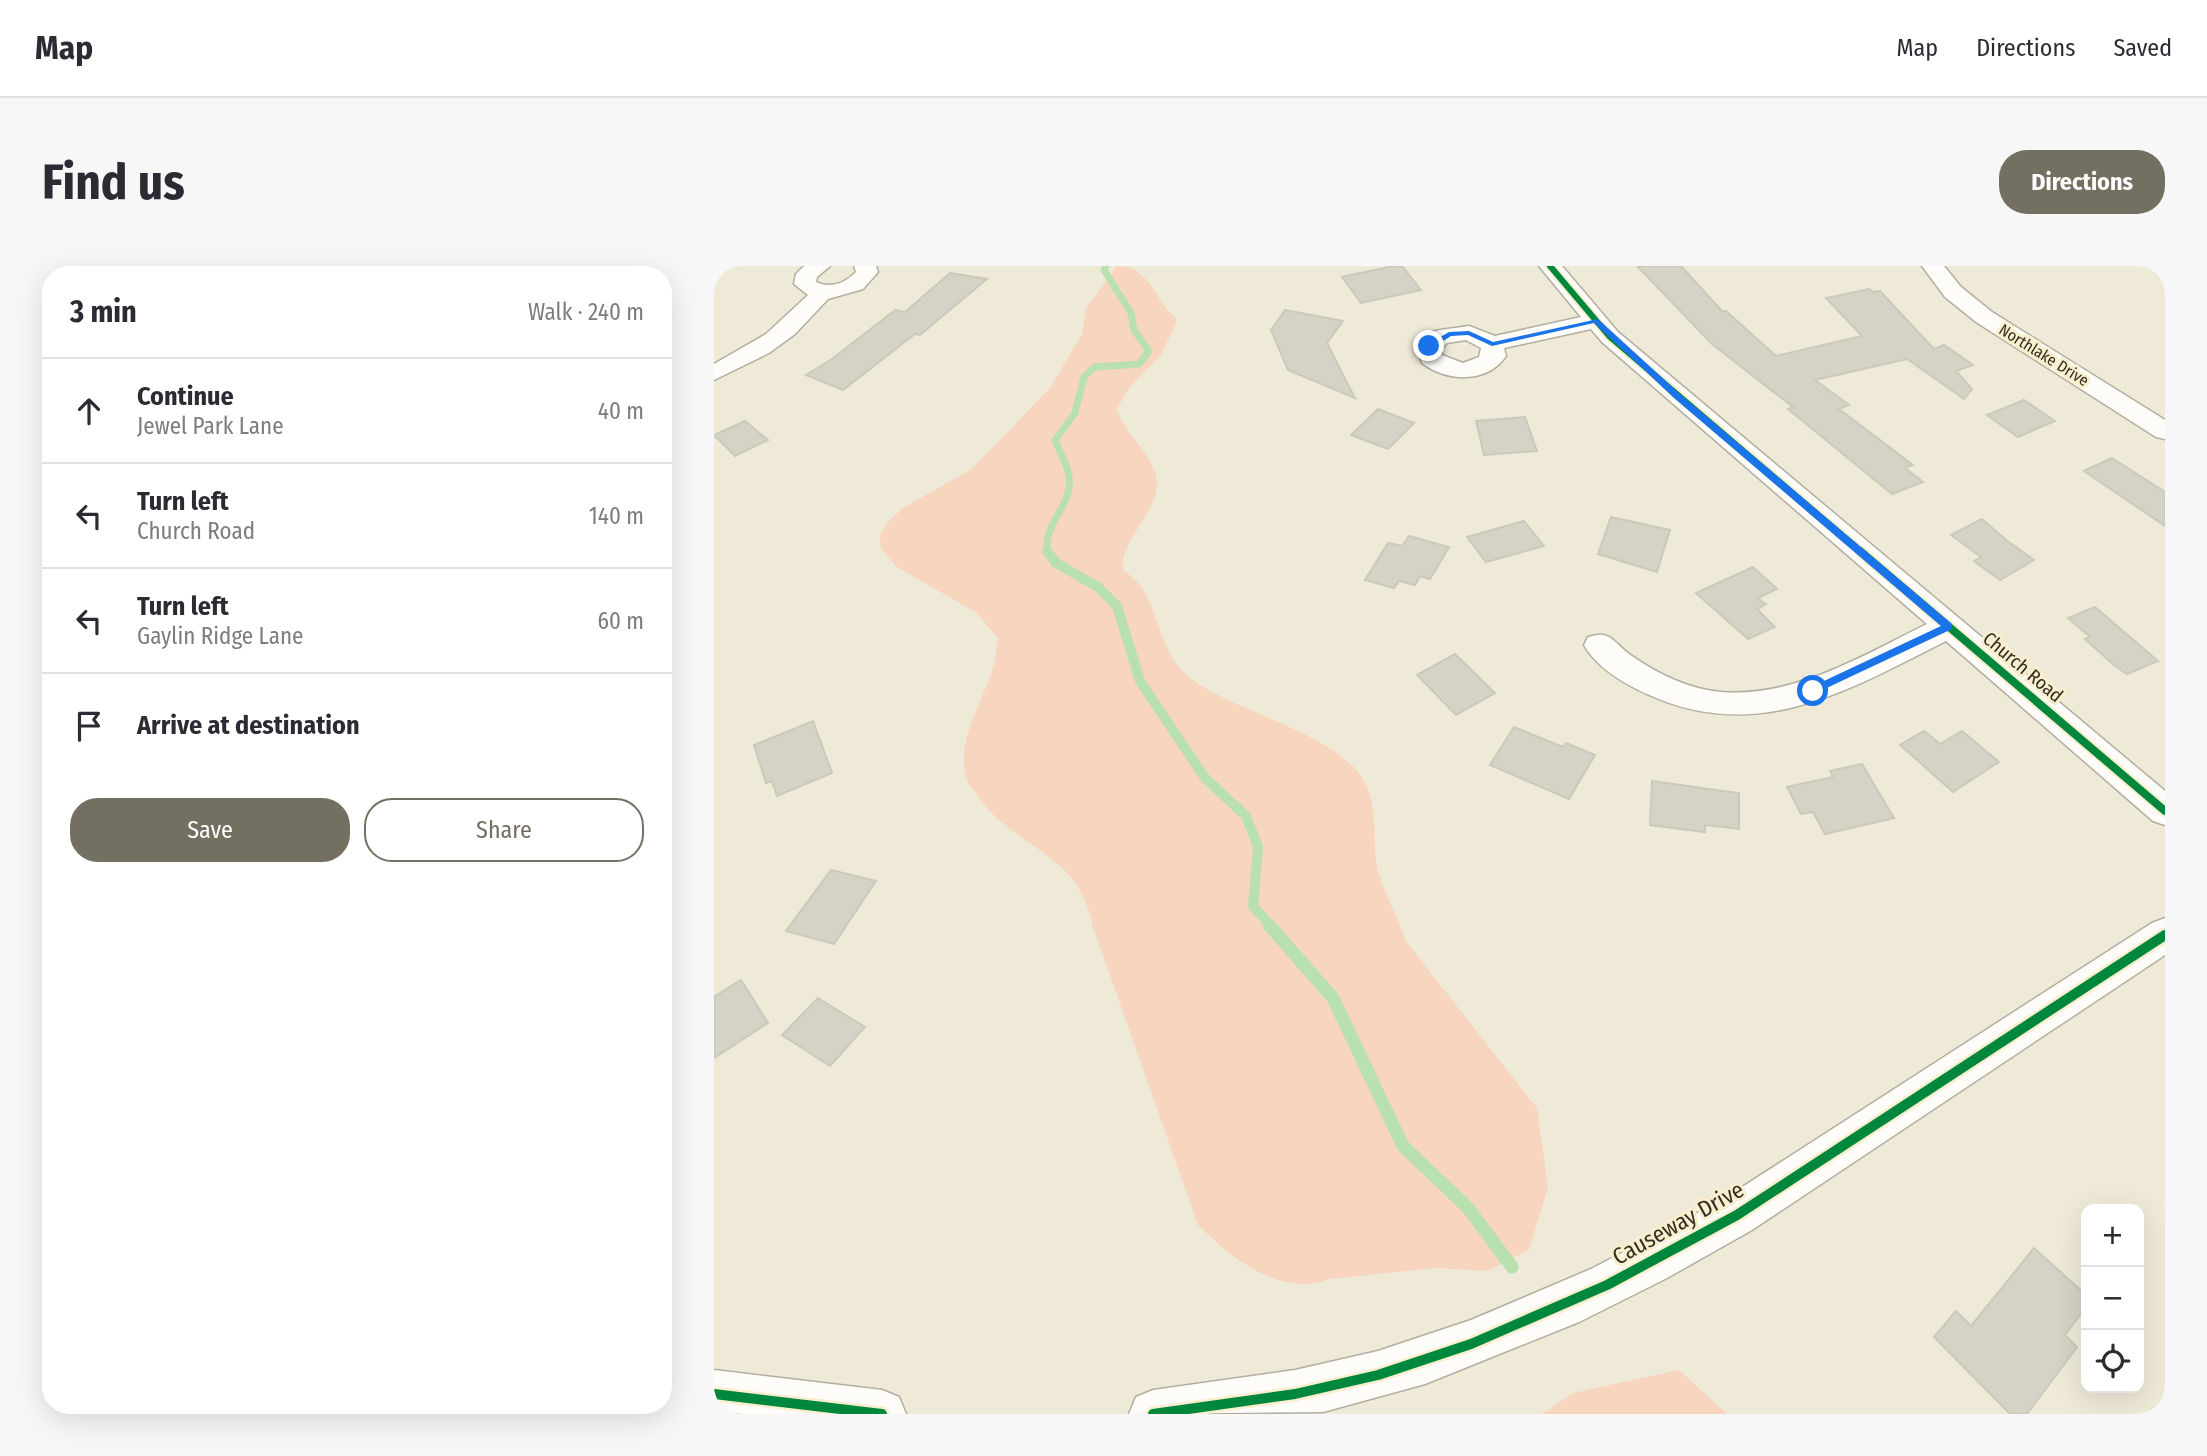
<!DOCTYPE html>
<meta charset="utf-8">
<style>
:root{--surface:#fff;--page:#f7f7f7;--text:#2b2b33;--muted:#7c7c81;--line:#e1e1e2;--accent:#747061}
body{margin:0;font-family:"Fira Sans Condensed",sans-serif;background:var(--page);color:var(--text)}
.controls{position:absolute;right:21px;bottom:21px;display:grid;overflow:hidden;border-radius:14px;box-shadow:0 7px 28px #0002}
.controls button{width:63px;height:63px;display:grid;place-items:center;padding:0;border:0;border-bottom:2px solid var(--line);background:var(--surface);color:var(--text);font:35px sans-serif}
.stop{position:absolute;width:21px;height:21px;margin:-16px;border:5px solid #1a73e8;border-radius:50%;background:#fff}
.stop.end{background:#1a73e8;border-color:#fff;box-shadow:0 2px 7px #0008}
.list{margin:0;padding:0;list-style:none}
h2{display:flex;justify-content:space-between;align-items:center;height:91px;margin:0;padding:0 28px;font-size:30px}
h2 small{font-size:23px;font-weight:400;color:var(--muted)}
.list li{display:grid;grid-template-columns:46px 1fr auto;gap:21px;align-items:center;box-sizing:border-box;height:105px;padding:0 28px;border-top:2px solid var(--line)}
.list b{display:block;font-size:26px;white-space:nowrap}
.list p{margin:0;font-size:23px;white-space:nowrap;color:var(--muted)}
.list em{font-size:23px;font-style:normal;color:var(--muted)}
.actions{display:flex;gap:14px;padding:21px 28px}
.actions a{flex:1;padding:16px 0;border:2px solid var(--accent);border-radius:28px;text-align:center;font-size:24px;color:var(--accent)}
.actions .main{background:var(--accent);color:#fff}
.icon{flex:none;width:38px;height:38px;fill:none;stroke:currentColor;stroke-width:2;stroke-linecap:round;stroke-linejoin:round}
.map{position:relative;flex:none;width:1451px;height:1148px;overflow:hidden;border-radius:28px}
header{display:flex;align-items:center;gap:42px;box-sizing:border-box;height:98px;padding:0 35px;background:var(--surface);border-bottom:2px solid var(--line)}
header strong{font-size:33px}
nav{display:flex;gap:38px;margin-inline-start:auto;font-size:24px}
.intro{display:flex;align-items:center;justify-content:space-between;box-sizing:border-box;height:168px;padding:0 42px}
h1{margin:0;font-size:49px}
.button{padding:18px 32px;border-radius:28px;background:var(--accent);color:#fff;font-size:24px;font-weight:700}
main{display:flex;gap:42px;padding:0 42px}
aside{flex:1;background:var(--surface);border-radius:28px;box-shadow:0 7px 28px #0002}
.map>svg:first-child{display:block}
.green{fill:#f7d5be}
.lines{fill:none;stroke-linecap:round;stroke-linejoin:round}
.stream-far2{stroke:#b9e0af;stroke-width:7}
.stream-far1{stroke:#b9e0af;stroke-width:10}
.stream{stroke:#b9e0af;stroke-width:13}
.building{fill:#d4d3c5;stroke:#cac9ba;stroke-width:2}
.minor-casing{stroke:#b2aea0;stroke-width:3}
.minor{fill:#fdfcf9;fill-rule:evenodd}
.cycleway-far2-casing{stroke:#f9efce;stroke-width:10}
.cycleway-far1-casing{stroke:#f9efce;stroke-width:12}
.cycleway-casing{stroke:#f9efce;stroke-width:15}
.cycleway-far2{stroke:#00873e;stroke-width:6}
.cycleway-far1{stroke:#00873e;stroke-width:8}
.cycleway{stroke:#00873e;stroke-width:10}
.route{fill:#1a73e8}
.labels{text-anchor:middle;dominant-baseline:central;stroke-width:6;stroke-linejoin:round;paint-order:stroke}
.far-street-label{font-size:16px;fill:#322e21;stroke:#f9efce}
.street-label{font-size:19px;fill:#322e21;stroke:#f9efce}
.near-street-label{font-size:23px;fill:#322e21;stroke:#f9efce}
</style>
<header>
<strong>Map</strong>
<nav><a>Map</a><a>Directions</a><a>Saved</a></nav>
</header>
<div class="intro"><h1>Find us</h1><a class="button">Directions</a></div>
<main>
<aside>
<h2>3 min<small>Walk · 240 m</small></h2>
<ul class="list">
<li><svg class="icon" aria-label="ahead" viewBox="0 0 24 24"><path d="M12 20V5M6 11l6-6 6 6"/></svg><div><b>Continue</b><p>Jewel Park Lane</p></div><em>40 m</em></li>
<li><svg class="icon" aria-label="left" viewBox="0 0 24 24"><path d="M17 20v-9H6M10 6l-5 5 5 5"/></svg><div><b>Turn left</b><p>Church Road</p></div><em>140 m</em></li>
<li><svg class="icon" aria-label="left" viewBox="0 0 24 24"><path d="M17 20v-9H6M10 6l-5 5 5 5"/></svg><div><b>Turn left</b><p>Gaylin Ridge Lane</p></div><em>60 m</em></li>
<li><svg class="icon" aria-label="arrive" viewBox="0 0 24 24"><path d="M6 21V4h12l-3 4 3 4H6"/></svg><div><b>Arrive at destination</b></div></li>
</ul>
<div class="actions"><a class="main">Save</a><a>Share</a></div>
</aside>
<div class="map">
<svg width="1451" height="1148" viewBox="0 0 1451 1148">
<rect width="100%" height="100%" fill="#efead8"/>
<path class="green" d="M403,0C437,0 440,35 462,52V57L447,89L416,121L403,142C410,170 443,190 443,219C443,245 402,282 410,304C416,310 425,316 429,323C446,352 447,388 475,411C517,445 621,467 648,512C665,538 658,571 663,600C668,626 684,648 691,674L823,842L834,921L815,984L774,1005L722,1002L616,1013C565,1032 518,992 484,959L379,661C365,585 302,584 265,532C262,526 255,520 253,514C240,479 268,437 278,405C282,395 282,384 284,373L263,347L183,301L167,283L166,269L174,256L189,242L258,203L336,122L368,68L372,42Z
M965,1104L1013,1148H828L859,1127Z"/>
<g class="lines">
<path class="stream-far2" d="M334,287C328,262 351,246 355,223C358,206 347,189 341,174L361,147L370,111L381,101L425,98L435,85L420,64L417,47L390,4L392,0"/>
<path class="stream-far1" d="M333,285L342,297L384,321L403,340L426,415L491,512L532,550L544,581L539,640L557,660"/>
<path class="stream" d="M555,659L619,732L689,880L754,942L798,1001"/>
</g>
<path class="building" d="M679,0H688L707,24L647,37L628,11Z
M923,0H967L1008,45H1012L1062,90L1148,70L1112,32L1155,23L1159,26L1166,25L1220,83L1230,79L1259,99L1242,105L1258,123L1250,133L1193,93L1101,114L1135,139L1125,143L1199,199L1191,202L1209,216L1178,228L1074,143L1079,141L998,78Z
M236,7L273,13L206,69L201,68L129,124L92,109L118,93L181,44L191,46Z
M571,44L629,55L613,77L641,132L574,104L557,64Z
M1310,134L1341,155L1304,171L1273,149Z
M664,143L700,157L674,183L637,169Z
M811,151L823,185L770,189L762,155Z
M31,155L54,174L21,190L0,169Z
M1398,192L1451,226V260L1370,205Z
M897,251L956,264L943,306L884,288Z
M1268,253L1292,274L1320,294L1286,314L1260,295L1267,291L1237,269Z
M810,255L830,280L772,296L753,271Z
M695,270L735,281L716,313L706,310L701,319L685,315L680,322L651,314L674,277L688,280Z
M1039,301L1063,323L1044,332L1052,338L1043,343L1061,361L1034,373L982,327Z
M1381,341L1444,395L1413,408L1401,400L1371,373L1376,371L1354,352Z
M741,388L781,427L742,449L703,409Z
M99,455L118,507L63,530L58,515L52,517L40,479Z
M800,461L849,481L852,477L881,489L855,533L776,499Z
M1210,465L1226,478L1248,465L1285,496L1239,526L1186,479Z
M1148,498L1180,552L1111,568L1099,546L1087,548L1073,521L1119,511L1116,505Z
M938,515L1025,527V563L991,559V566L936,559Z
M117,604L162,615L120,678L72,665Z
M27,714L54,757L0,792V731Z
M104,732L151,761L116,800L68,769Z
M1320,982L1372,1029V1041L1351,1069L1363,1081L1313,1148H1296L1220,1071L1242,1045L1257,1060Z"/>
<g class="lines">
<defs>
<path id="minor" d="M90,0H116L103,11L102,16C117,23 131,17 142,6L140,0H162L164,6L149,23L114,33L81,68L55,87L0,114V98L52,68L94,29L80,18L82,8Z
M825,0H848L904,66L1451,525V559L1439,555L1232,375C1133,425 1043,479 933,428C909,417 883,402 870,379L874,371C882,369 887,367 895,371C902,375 908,383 915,388C942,407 974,423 1007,426C1080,432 1150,389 1213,358L888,76L877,63L790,82L792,90C773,118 733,116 708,97L703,81L718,66L726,64L755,60L781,70L867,51ZM752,74L767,82L765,91L749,97L728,89L727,83L733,77Z
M1208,0H1230L1247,21L1278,46L1451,154V173L1442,171L1262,56L1231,31Z
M1451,652V689L1038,964L953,1012L865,1056L711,1118L609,1146L415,1148L422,1131L439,1124L581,1104L664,1085L757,1054L877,1003L1008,934L1438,657Z
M0,1104L168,1124L185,1131L192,1148H0Z"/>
</defs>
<use href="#minor" class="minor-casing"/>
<use href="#minor" class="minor"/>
<defs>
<path id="cycleway-far2" d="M836,0L896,71L1149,287"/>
<path id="cycleway-far1" d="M1146,285L1451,545"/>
<path id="cycleway" d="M0,1128L168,1148
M439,1148L581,1128L664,1109L757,1078L893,1019L1023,949L1451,669"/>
</defs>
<use href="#cycleway-far2" class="cycleway-far2-casing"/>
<use href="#cycleway-far1" class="cycleway-far1-casing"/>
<use href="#cycleway" class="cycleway-casing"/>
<use href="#cycleway-far2" class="cycleway-far2"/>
<use href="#cycleway-far1" class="cycleway-far1"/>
<use href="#cycleway" class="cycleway"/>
</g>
<path class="route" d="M884,53L966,128L1238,358V363L1102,427H1095V422L1227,360L960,132L880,57L778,80L754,69L737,70L718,82L711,80L735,66L755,65L779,76Z"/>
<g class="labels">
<g class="far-street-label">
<text transform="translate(1330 89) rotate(32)">Northlake Drive</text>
</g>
<g class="street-label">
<text transform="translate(1309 401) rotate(40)">Church Road</text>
</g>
<g class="near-street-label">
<text transform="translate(964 957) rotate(-29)">Causeway Drive</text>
</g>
</g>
</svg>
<div class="controls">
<button>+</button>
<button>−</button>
<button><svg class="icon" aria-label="locate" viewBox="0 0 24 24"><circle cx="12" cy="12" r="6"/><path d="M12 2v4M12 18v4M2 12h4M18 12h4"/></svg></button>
</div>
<div class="stop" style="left:1099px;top:425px"></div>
<div class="stop end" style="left:715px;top:80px"></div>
</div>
</main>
